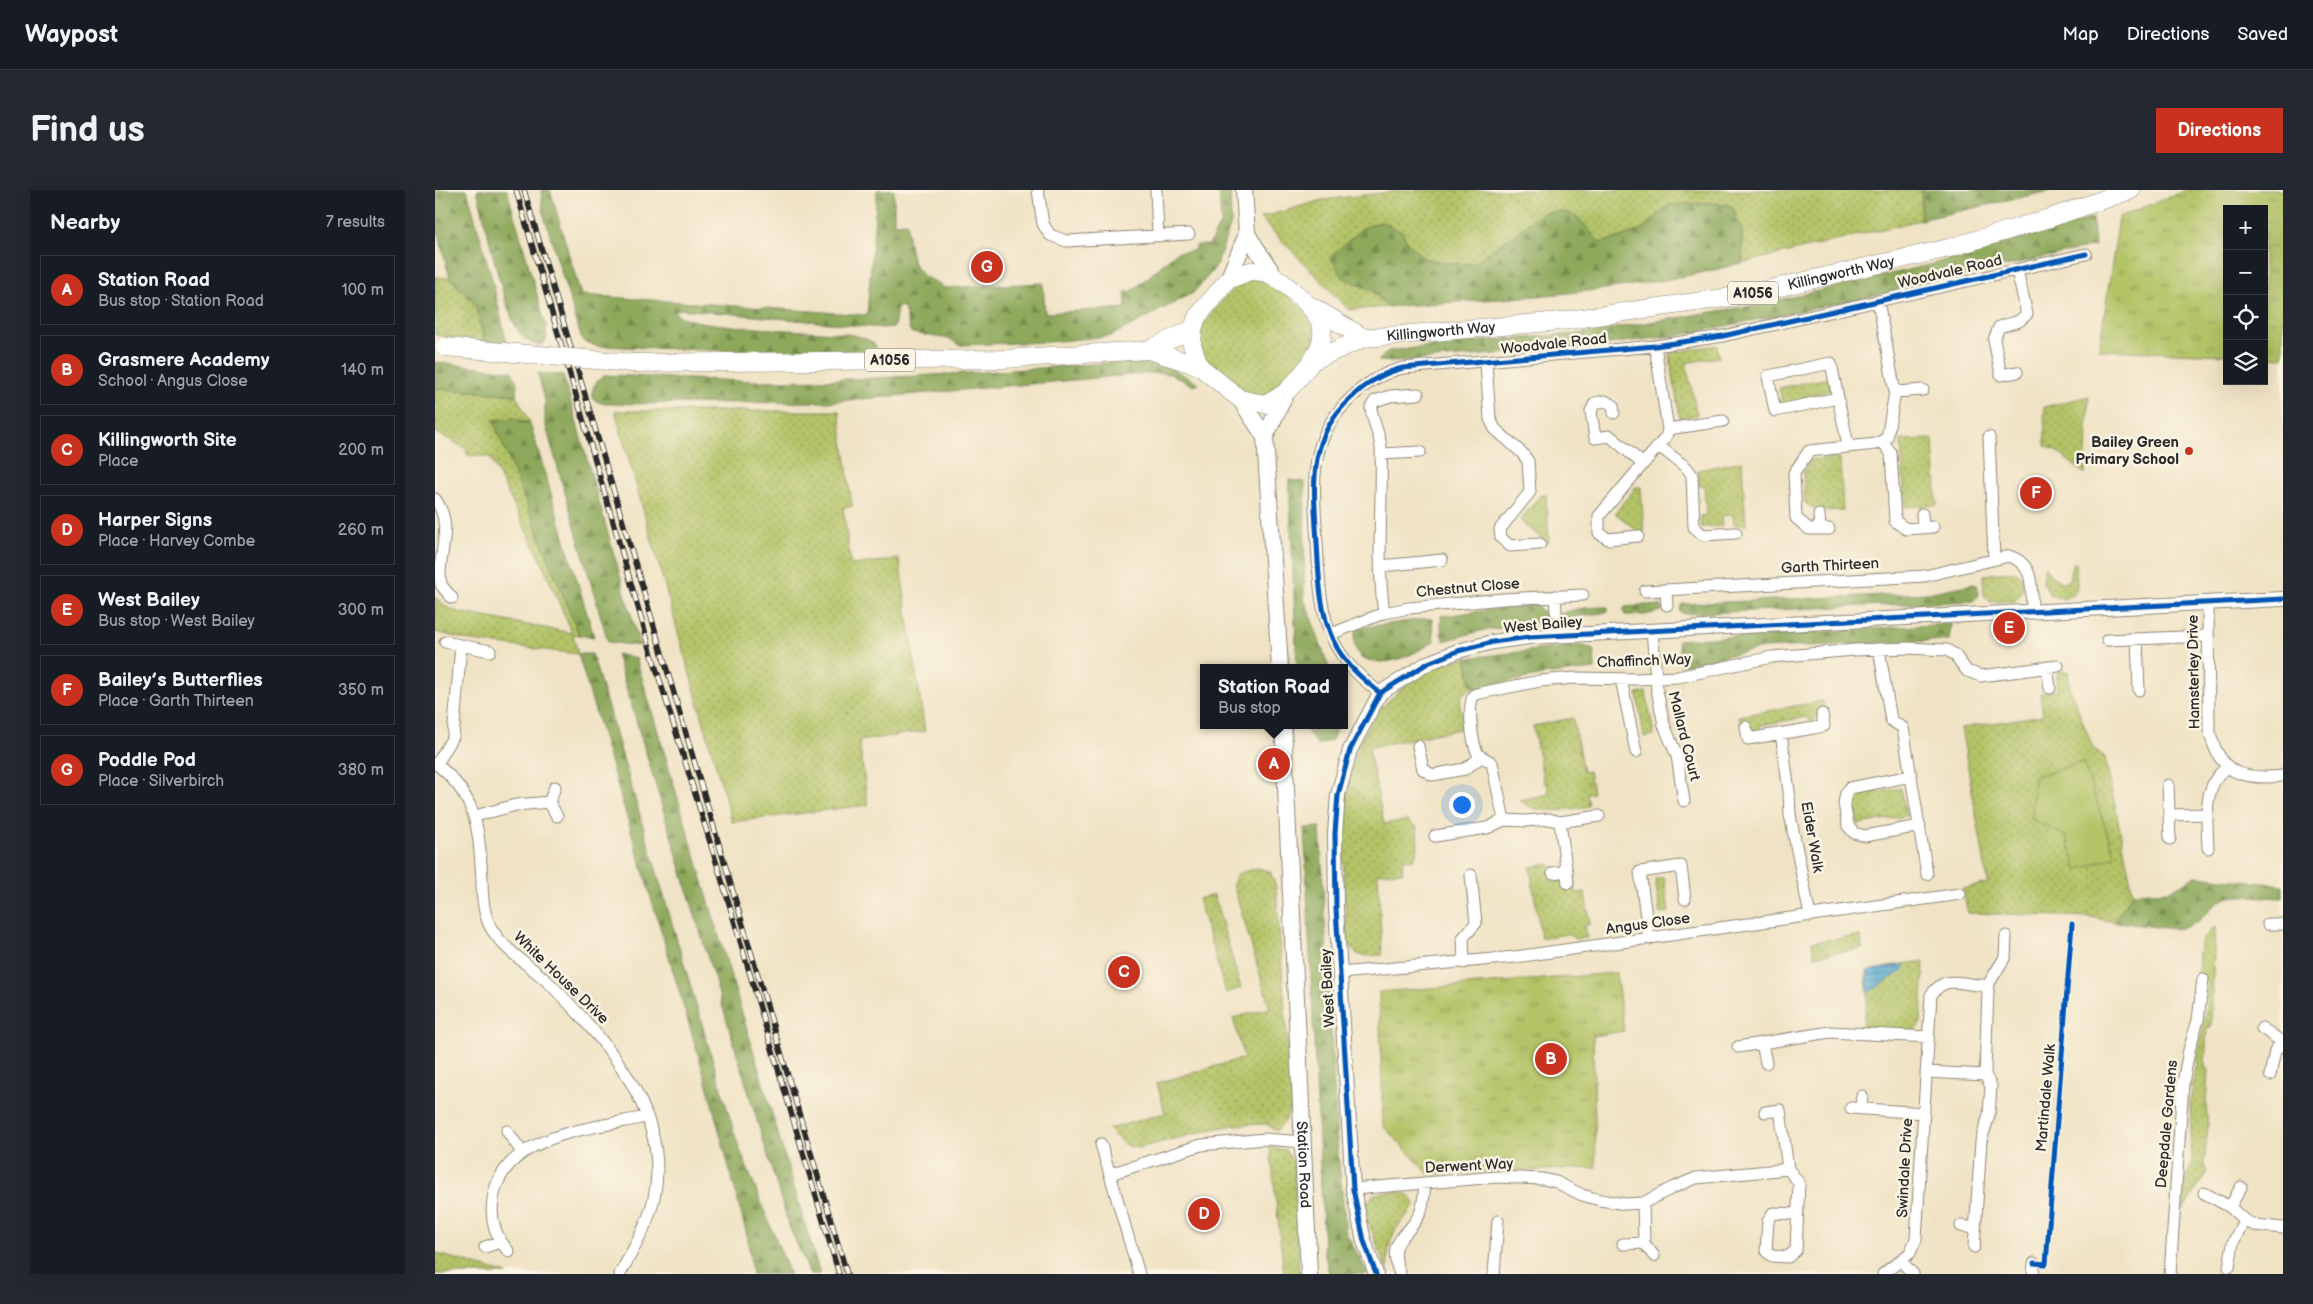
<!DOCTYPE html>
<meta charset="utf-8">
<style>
:root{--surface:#171b24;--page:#242831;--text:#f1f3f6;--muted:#9ea1a6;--line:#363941;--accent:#c8321e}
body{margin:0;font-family:"Balsamiq Sans",sans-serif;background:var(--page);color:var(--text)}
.controls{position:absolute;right:15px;top:15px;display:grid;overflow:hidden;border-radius:0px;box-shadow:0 5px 20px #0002}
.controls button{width:45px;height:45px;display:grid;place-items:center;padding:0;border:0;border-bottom:1px solid var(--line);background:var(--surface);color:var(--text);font:25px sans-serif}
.you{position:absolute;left:1026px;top:614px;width:18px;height:18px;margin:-12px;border:4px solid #fff;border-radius:50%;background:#1a73e8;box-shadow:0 0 0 8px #1a73e833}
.badge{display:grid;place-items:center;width:32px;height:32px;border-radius:50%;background:var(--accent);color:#fff;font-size:16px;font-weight:700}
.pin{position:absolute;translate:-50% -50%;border:2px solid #fff;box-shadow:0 1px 5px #0006}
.popup{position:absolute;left:765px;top:474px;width:148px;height:65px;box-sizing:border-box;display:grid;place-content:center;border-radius:0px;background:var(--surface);filter:drop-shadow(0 1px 4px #0005);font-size:16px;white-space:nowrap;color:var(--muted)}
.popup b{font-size:19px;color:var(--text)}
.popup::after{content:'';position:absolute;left:50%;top:100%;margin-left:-10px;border:10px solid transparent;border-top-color:var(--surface)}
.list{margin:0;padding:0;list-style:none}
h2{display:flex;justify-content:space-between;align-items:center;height:65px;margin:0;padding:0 20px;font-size:21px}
h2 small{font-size:16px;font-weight:400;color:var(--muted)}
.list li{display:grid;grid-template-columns:32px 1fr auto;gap:15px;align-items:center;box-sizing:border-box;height:70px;margin:0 10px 10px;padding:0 10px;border:1px solid var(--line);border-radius:0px}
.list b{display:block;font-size:19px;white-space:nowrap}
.list p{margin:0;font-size:16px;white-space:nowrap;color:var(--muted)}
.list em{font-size:16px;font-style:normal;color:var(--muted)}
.icon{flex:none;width:28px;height:28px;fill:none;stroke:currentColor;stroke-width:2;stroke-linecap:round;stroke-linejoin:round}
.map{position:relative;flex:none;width:1848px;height:1084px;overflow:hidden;border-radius:0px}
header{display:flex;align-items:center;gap:30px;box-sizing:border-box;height:70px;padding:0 25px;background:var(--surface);border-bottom:1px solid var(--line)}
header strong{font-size:24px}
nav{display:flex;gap:28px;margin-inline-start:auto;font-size:18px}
.intro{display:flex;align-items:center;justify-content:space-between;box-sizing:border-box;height:120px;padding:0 30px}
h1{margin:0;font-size:35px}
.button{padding:12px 22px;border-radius:0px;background:var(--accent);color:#fff;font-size:18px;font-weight:700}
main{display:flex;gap:30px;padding:0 30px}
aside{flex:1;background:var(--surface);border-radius:0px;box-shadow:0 5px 20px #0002}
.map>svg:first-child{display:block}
.grass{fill:url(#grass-dots);stroke:#6f7748}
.forest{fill:url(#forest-firs);stroke:#5c6a43}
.park{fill:url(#park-tufts);stroke:#6f7748}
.pitch{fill:#b3c366;stroke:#6f7748}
.water{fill:url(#water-rules);stroke:#3f687c}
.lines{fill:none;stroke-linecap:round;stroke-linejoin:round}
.minor-casing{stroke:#8e8778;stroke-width:13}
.tertiary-casing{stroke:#8e8778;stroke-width:16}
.secondary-casing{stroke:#8e8778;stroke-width:18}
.primary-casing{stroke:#8e8778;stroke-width:19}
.minor{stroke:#fff;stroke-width:11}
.tertiary{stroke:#fff;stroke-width:14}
.secondary{stroke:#fff;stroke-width:16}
.primary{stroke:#fff;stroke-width:18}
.rail-casing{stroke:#2b2b2b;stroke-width:5.5}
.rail{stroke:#fcf5e5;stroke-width:4;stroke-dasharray:11;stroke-linecap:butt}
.primary-bridge-casing{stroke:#8e8778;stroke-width:19;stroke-linecap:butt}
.primary-bridge{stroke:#fff;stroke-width:18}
.cycleway-casing{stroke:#fcf5e5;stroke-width:8}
.cycleway{stroke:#0057b8;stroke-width:5}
.poi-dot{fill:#c8321e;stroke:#fcf5e5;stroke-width:2}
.labels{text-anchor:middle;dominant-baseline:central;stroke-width:5;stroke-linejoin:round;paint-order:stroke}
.shield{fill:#fcf5e5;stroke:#6a6863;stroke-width:1}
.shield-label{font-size:14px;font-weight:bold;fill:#2b2b2b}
.street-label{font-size:15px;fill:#2b2b2b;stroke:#fcf5e5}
.poi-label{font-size:15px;font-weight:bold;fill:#2b2b2b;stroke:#fcf5e5;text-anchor:end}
</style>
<header>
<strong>Waypost</strong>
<nav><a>Map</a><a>Directions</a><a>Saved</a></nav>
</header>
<div class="intro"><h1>Find us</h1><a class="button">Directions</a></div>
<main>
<aside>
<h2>Nearby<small>7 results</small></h2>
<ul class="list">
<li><span class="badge">A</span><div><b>Station Road</b><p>Bus stop · Station Road</p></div><em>100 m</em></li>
<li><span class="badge">B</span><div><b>Grasmere Academy</b><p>School · Angus Close</p></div><em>140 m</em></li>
<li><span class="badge">C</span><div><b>Killingworth Site</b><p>Place</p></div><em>200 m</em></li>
<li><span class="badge">D</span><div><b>Harper Signs</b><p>Place · Harvey Combe</p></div><em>260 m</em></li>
<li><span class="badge">E</span><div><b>West Bailey</b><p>Bus stop · West Bailey</p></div><em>300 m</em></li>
<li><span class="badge">F</span><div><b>Bailey’s Butterflies</b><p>Place · Garth Thirteen</p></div><em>350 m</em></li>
<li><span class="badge">G</span><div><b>Poddle Pod</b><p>Place · Silverbirch</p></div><em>380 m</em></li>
</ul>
</aside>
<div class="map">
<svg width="1848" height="1084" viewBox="0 0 1848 1084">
<defs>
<pattern id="grass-dots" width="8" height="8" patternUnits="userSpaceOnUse" patternTransform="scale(1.25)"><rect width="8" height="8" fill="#b3c366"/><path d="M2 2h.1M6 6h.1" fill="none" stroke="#929f54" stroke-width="1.8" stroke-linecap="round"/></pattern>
<pattern id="forest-firs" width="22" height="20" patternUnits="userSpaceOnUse" patternTransform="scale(1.25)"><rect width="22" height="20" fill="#8ea95b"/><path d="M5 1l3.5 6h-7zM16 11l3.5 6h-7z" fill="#748a4b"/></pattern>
<pattern id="park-tufts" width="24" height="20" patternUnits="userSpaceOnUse" patternTransform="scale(1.25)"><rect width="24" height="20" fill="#b3c366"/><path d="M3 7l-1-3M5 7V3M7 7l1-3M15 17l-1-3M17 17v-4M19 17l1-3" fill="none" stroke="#929f54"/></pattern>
<pattern id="water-rules" width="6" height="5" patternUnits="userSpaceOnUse" patternTransform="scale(1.25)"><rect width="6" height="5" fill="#53a6ce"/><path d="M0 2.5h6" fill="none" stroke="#4587a7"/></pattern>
</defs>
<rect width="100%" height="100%" fill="#fcf5e5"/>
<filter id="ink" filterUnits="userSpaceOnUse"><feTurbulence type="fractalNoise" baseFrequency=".02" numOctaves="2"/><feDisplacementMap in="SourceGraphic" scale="10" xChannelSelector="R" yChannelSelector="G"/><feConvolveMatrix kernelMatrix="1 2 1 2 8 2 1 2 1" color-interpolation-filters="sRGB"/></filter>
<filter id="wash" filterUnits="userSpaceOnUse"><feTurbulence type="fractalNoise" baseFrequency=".0096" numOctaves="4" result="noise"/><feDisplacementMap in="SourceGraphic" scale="20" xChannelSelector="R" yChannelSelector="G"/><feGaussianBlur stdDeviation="1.12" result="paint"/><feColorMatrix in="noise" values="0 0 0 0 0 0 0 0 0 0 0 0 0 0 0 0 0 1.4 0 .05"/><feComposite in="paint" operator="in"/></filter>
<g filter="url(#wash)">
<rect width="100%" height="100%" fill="#f0e3c5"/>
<path class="grass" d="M972,0H1487L1485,30L1307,73V41L1297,16L1276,13L1234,15L1208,39L1180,49L1164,53L1141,25L1064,56L1038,74L1011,73L989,68L972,52L967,41L909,88L937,100L952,117L914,120L825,28L887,10Z
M0,87L15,88L40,115L50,152L0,145Z
M818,89L834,91L871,121L879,137V155L846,198L830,206L812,205L773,174L768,166L764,149L769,132L798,98Z
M1282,155L1284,167L1251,173L1262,225L1245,228L1234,163Z
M1393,188L1396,201L1368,207L1369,211L1348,216L1344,198Z
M0,198L81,205L95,233L77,228L144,445L138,444L143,464L37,451L0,442V407L12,417L23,422L137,443L106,371L55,267L32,265V259L0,242Z
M1654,206L1650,284C1638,276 1622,258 1610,256L1609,217Z
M180,221H404L417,316L408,318L416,375L464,369L490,541L424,551L433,615L297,632Z
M1498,249L1502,315L1470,317L1466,250Z
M1405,268L1408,320L1384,321L1370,313L1368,282L1376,270Z
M1307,271L1311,335H1299L1298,325L1286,326L1287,336L1266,337L1265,326L1271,325L1269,296H1264L1263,280Z
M1201,297H1206L1209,344H1206L1180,323Z
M1105,305H1111L1114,352H1111L1085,331Z
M1641,373L1642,398L1640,403L1629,409L1615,405L1608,392L1610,375L1615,385L1628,393L1634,390L1637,374Z
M1578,381C1594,387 1589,400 1580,411L1555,412L1549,405L1548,385Z
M1031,468L1037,499L1027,504L1025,516L1030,538L936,557L934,561L949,634L972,630L982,637L983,659L979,669L970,670L967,673L968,682L943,683L947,765C928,766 919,769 912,749C910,676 896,590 940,526C947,516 958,507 967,499C977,490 989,481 1001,476C1010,472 1021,470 1031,468Z
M1633,481L1635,499L1658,558L1670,567L1698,703L1679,732L1656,727L1533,723L1527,699L1553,693L1526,538L1608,525L1605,503L1623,500L1621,488L1624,482Z
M1211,502L1219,545L1209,547L1202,504Z
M1388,511L1390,520L1382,522V527L1377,532L1370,527L1326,535L1324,543L1316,540L1314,534L1306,535L1304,526Z
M1138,528L1148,582L1154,581L1158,603L1152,604L1154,616C1134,620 1101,626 1085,610L1114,604L1112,593H1109L1098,536Z
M1466,598L1471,626L1423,634L1418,606Z
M1115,674L1118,692L1139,689L1141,703L1150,702L1155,734L1150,735L1152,748L1140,749L1133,744L1106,748L1095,677Z
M822,678L835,681L841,697L857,913L850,932L841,941L831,934L799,935L778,939L703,958L690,955L673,939L730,923L722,893L809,868L798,828L835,818L798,694L802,684Z
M1229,687L1234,722L1225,723L1220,689Z
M779,705L806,798L791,803L763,709Z
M1780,737L1776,837H1772L1770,878L1773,879L1771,916L1773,935L1769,975L1772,982L1748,1020L1749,990L1757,974L1755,913L1771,818L1773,793L1763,782C1765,760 1761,751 1780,737Z
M1426,746L1427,759L1379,766L1377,752Z
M1489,771L1486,833L1479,842L1427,839L1433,809L1431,786L1448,781L1454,776Z
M835,957L850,960L859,973L864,1084H849Z
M957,1002C969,1002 974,1003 980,1014C976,1023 971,1026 965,1034C953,1048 952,1066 953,1084L933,1031L932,1014L939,1004Z
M0,1063L7,1065L72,1084H0Z"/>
<path class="forest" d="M0,0H32L57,89L72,154L50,152L40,115L15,88L0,33Z
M42,0H72L111,136V150L108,154L102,155C97,153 92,151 88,147C69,129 51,31 42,0Z
M106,0H115L146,105L432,125L442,0H459V33L472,32C474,52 473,76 492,88C499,91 503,92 509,98L608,93L610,123L691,118L690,102L697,101L742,62L758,61L762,55H774L786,32L784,0H795L796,33L781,77L758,103L676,146L613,152L524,155L515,149L477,143L475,141L469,118L466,116L462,119L459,137L447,138L245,119L240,122C246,139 393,140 418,145C426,147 432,149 439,153L441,159L436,163L409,165L161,156L147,150L108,22Z
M1487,0H1615V1L1485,30Z
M1276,13L1297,16L1307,41V73C1192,104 1070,108 952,117L937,100L909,88L895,67L928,38L946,32L967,41L972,52L989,68L1011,73L1038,74L1108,23C1141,17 1146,31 1165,53L1180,49L1208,39L1234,15Z
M1658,28L1660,56L1424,109L1246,145L1140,158L959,172L943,171L953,161L1048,151L1142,144L1327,114L1494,75Z
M699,171C725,171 743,181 764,194L759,196L736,184L718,183L393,212L169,214L159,210C155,198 160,192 170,185C224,187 278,191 332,191C455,190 577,180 699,171Z
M0,172L77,181L82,193L81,205L0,198Z
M103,183L128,185L205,456L173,452L110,233V211Z
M77,228L95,233L159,447L144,445L58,230Z
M854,290L870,292L869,408L894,478H862Z
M1539,394L1543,396V406L1538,411L1249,424L1244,421L1247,414L1492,403Z
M1102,414L1106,421L1120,426C1138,418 1153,417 1173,417V422L1045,441L1009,451L1006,444V426Z
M1212,415L1227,416V421L1210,425H1190L1188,421L1190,417Z
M997,428L999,451C985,461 964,472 946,472C940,472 933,470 926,468C920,459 916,449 923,438Z
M1516,434L1514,450L1328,458L1246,476L1243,450Z
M1146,455L1159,460L1160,479L1108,485L1037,499L1031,468Z
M143,464H157L303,955L355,1084H317L313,1049L271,891Z
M181,464L201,468L385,1084H375L354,1036Z
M868,535H903L897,550L882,555Z
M885,637L902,952L911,1043L933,1084H894L889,1060L869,638Z
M1761,686L1848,695V708C1835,708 1806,704 1794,707C1775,712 1769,735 1747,738C1732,740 1696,733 1679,732L1698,703L1735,701Z"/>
<path class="park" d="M1752,0H1848V168L1829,167V19H1792V165L1664,160L1684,27Z
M1181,783L1189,841L1158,846L1161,978L994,984L948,936L944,802Z"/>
<path class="pitch" d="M1648,572L1680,666L1642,680L1631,646L1597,629L1599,587Z"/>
<path class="water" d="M1470,774L1467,781L1433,803L1432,781Z"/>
</g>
<g filter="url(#ink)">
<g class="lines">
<defs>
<path id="minor" d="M603,0L608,34L615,45L631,51L754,44
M721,0L723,45
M1051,173L1055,229L1060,239L1087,263L1093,271L1095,302L1065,339L1066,348L1075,356L1105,354
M1582,182L1566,185L1559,150L1564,137L1584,131L1592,124L1582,80
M1460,202L1488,200
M1403,208L1396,173L1333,186L1340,221L1403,208L1413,255
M1179,223L1178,215L1170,211L1160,213L1156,221L1160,248L1175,246L1208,274
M1233,239L1288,231
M1554,247L1559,369
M1448,252L1456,263L1460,331L1471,339L1498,337
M1224,256L1252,278L1257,285L1259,337L1268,345L1301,343
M946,264L985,262
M0,309C19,334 4,361 5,388L6,395L17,408
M1487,324L1488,338
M1384,325L1385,339
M1394,339H1374L1361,328L1359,283L1374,261L1441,254L1452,248L1460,202L1443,111
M1203,346L1173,349L1164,343V326L1231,247L1233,239L1220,156
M946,376L1007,370
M1231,400L1232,415
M1210,401L1490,386L1574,366C1601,375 1596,399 1597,422
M1120,406L1121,422
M1773,413L1774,539C1784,584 1806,590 1848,586
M949,423C941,368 948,313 946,258C945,244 937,231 936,217L940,211L955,206L983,204
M1217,440L1222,500L1229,535L1242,566L1249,611
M896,444L949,423L974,418L1068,409L1148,405
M1702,449L1704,500
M1672,450L1773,446
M10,452L55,461
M1444,459L1456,530L1468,538L1492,684
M1612,477L1615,498
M1186,489L1201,562
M945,503C925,487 909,473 898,450C884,419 884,386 882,353C879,298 871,249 916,208C931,193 947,183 968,178L1220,156L1288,146L1651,64
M1311,537L1313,549L1379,538L1389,536L1387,524
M1346,543L1354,601L1355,625L1375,726
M983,556L988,579L997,585L1030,579L1046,567
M0,573C43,606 44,640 47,690C47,706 48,724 56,738C70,762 97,776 116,795C171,850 237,924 219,1008C213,1035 198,1060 185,1084
M2,574L18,547L26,456
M1476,586L1415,598L1411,603L1409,613L1413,636L1419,643L1430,646L1485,636
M1733,595L1735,649
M120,597L114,612L122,626
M1734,625L1771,624
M40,626L81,615L114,612
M1069,630L1057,573C1053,569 1046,568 1043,564C1037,554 1032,514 1039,505L1045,503L1105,491L1140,488L1201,489L1243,487L1337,467L1420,460L1472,458L1512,460L1520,465L1532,481L1546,486L1623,476
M1125,632L1133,693
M1000,646L1052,638L1069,630L1091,631L1114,629L1125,632L1164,626
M1773,658C1772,632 1767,594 1792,578
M1118,683L1132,681
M1833,734H1848
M1214,749L1205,682L1246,676L1250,709
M1029,773L1028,748L1041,733L1036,685
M905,783L1080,767L1525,704
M1551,798L1570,767L1571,746
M1827,838L1847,852
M1327,853L1331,873
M1303,857L1395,842L1493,847
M1491,882L1550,885
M1835,885L1840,861L1848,851
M1416,918L1489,923
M1426,919L1427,906
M72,941L87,962
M666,954L704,1084
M1353,979L1364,993L1361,1060L1353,1067L1337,1066L1331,1061L1333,1031L1338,1023L1362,1024
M675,984L766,955L830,949L868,952
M918,999L1062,987L1108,989L1121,992L1147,1005L1165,1010L1191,1014L1208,1013L1237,998L1261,988L1353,979L1345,920L1330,922
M1769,1003L1795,1017L1809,1030L1819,1035L1848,1038
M1208,1013L1209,1053L1219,1066
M1795,1017L1806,997
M1526,1036L1540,1038
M1188,1054L1209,1053
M50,1057L65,1052
M74,1062C60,1046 55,1030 58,1009C67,944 159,938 211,927
M1466,1071L1478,1084
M1794,1077L1798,1053L1809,1030
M965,1084C950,1047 975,1048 986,1021C989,1012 989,1002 990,993
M1059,1084L1063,1031
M1448,1084L1475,1063L1481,1049L1496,805C1510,786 1522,793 1543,795H1548L1553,800L1550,885L1556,896L1554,925L1546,951L1539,1057
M1598,1084L1599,1073
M1735,1084L1748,893L1754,860L1763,830L1768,789"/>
<path id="tertiary" d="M941,1084L929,1051L918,999L901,718L900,643L903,605L915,560L945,503L993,473L1023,461L1058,452L1094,447L1848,409"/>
<g id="secondary">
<path d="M812,44L838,84"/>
<path d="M793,90L812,44L809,0"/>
<path d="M805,209L830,247"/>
<path d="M845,478L830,247L851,203"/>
<path id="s1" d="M848,535L874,1084"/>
</g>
<g id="primary">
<path d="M815,81C836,81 842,88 858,101C893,130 897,147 868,183C856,198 848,207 830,214L805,209L764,176L757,155L758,139L762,127L793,90Z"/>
<path d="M876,116L929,148"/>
<path d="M713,160L758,139"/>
<path id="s2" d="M877,171L929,148L1126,131L1310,105L1514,58L1615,28L1696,0"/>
<path d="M197,173L568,169L713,160L764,176"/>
</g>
</defs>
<use href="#minor" class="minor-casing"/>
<use href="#tertiary" class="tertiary-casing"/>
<use href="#secondary" class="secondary-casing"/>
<use href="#primary" class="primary-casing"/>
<use href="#minor" class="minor"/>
<use href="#tertiary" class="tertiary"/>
<use href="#secondary" class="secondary"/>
<use href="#primary" class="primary"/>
<defs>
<path id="rail" d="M81,0L217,465L292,707L404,1084
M89,0L412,1084"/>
</defs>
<use href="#rail" class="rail-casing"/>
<use href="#rail" class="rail"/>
<defs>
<path id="primary-bridge" d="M10,157L197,173"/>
</defs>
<use href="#primary-bridge" class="primary-bridge-casing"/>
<use href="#primary-bridge" class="primary-bridge"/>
<defs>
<path id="cycleway" d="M945,503C925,487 909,473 898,450C884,419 884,386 882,353C879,298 871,249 916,208C931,193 947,183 968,178L1220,156L1288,146L1651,64
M1599,1073L1611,1074L1637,734
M941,1084L929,1051L918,999L901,718L900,643L903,605L915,560L945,503L993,473L1023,461L1058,452L1094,447L1848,409"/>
</defs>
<use href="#cycleway" class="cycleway-casing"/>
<use href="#cycleway" class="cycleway"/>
</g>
</g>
<circle class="poi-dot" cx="1754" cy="261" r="5"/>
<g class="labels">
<g class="shield">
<rect x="1293" y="91.5" width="50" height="23" rx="4"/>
<rect x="430" y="158.5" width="50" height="23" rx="4"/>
</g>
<g class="shield-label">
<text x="1318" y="103">A1056</text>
<text x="455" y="170">A1056</text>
</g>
<g class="street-label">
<text transform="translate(1515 82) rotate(-13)">Woodvale Road</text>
<text stroke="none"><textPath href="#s2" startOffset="539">Killingworth Way</textPath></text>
<text stroke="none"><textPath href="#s2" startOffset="134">Killingworth Way</textPath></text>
<text transform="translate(1119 154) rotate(-6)">Woodvale Road</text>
<text transform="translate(1395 376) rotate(-3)">Garth Thirteen</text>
<text transform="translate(1033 398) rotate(-5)">Chestnut Close</text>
<text transform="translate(1108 435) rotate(-5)">West Bailey</text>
<text transform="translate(1209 471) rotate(-2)">Chaffinch Way</text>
<text transform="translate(1759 482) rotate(-91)">Hamsterley Drive</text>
<text transform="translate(1249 546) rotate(76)">Mallard Court</text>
<text transform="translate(1377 647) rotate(80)">Eider Walk</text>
<text transform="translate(1213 734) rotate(-8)">Angus Close</text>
<text transform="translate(126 788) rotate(44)">White House Drive</text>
<text transform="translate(893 798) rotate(-93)">West Bailey</text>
<text transform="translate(1611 908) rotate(-85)">Martindale Walk</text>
<text transform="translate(1732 934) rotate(-85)">Deepdale Gardens</text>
<text stroke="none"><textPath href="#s1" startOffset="440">Station Road</textPath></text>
<text transform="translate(1034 976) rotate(-3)">Derwent Way</text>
<text transform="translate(1470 978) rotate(-87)">Swindale Drive</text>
</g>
<g class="poi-label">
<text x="1744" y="252">Bailey Green<tspan x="1744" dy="17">Primary School</tspan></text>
</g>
</g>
</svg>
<div class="controls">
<button>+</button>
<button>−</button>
<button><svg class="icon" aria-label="locate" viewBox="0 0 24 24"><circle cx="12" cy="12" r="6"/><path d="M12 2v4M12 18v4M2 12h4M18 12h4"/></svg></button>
<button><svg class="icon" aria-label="layers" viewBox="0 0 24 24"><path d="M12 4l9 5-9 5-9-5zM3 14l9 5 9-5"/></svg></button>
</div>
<div class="you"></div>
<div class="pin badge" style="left:839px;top:574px">A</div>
<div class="popup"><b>Station Road</b>Bus stop</div>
<div class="pin badge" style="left:1116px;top:869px">B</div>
<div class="pin badge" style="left:689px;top:782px">C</div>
<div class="pin badge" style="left:769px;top:1024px">D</div>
<div class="pin badge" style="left:1574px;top:438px">E</div>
<div class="pin badge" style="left:1601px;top:303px">F</div>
<div class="pin badge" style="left:552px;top:77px">G</div>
</div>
</main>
